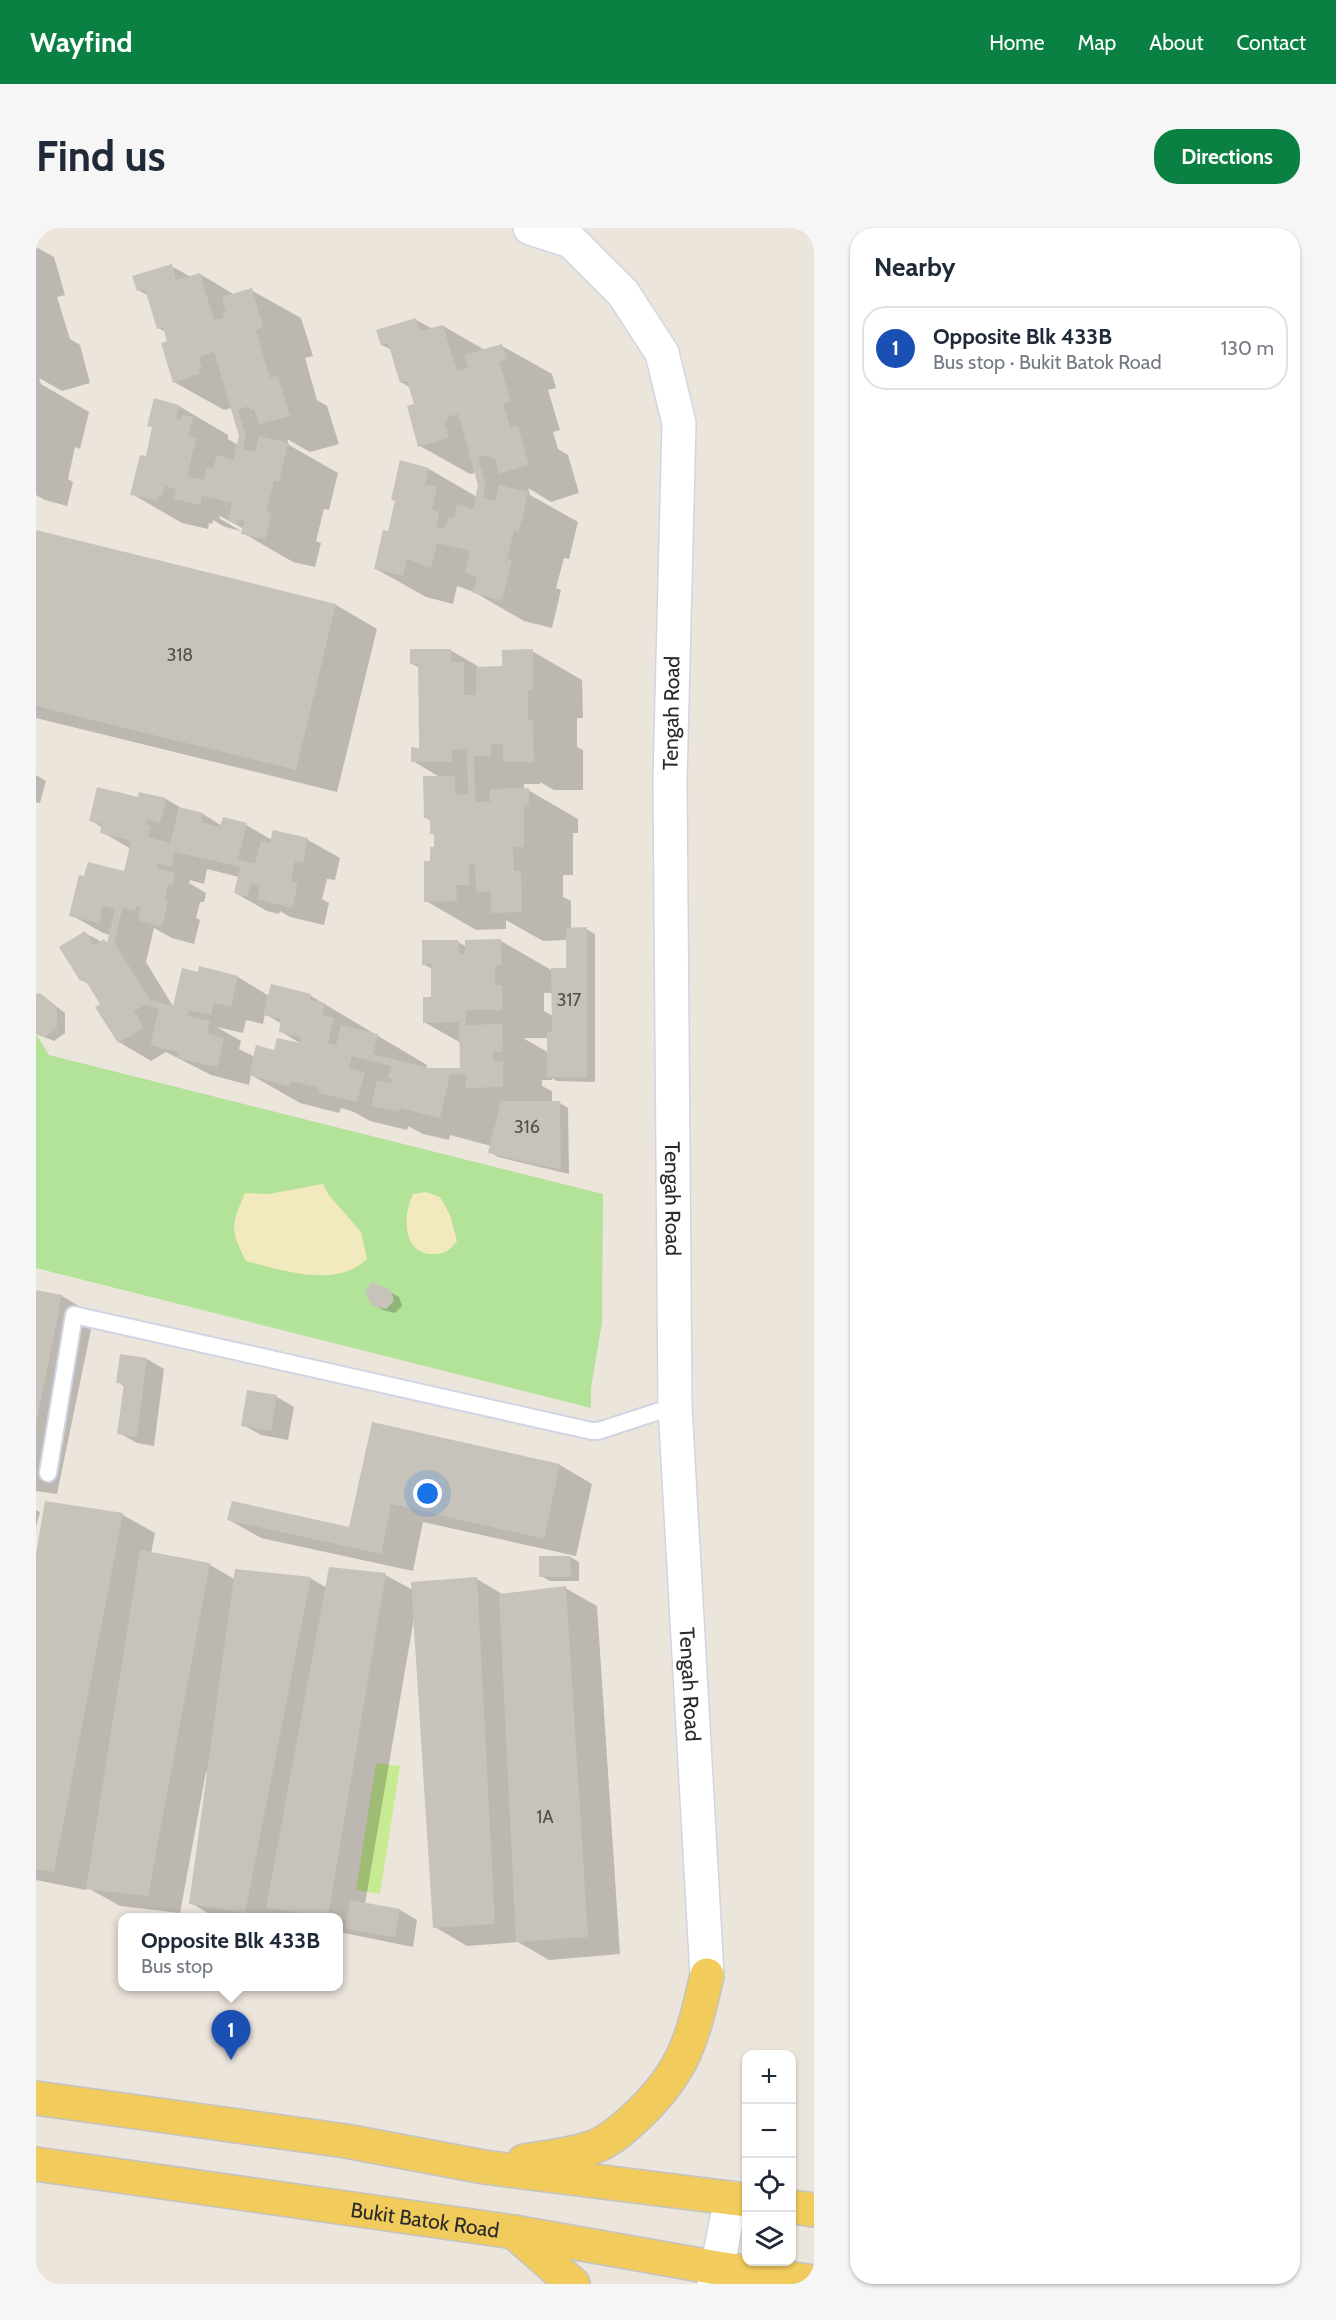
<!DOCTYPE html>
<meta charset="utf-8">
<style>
:root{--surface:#fff;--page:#f6f6f7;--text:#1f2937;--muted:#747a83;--line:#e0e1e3;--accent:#0b8043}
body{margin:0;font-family:Cabin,sans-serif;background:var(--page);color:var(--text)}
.controls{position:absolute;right:18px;bottom:18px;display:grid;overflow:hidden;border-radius:12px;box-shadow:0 2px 4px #0004}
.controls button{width:54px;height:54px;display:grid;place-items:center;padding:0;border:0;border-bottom:2px solid var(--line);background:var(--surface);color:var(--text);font:30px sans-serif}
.you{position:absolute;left:392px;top:1266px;width:21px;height:21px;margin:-15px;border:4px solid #fff;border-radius:50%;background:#1a73e8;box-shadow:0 0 0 9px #1a73e833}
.badge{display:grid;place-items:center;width:39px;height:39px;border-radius:50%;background:var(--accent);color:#fff;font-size:20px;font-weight:700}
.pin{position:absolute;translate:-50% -50px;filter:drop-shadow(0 2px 3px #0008)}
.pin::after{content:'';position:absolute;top:32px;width:21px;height:18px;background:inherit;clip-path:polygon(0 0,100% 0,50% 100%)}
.popup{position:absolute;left:82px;top:1685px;width:225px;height:78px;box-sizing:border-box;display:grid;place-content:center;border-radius:12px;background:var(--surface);filter:drop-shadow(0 2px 4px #0005);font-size:20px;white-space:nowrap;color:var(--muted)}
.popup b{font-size:22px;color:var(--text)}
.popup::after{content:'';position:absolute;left:50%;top:100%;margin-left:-12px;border:12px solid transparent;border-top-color:var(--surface)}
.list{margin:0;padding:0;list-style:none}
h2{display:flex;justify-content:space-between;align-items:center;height:78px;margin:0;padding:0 24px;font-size:26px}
h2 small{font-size:20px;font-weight:400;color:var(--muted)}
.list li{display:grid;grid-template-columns:39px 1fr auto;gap:18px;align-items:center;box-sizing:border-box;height:84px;margin:0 12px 12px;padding:0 12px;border:2px solid var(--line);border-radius:24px}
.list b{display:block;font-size:22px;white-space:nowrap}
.list p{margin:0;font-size:20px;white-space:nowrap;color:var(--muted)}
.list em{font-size:20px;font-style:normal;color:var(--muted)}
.icon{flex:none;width:33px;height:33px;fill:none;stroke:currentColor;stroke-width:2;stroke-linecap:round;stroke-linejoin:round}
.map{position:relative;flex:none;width:778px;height:2056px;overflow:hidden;border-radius:24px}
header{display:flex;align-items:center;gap:36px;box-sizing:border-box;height:84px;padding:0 30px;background:var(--accent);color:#fff}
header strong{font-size:28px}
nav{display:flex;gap:33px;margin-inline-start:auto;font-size:21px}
.intro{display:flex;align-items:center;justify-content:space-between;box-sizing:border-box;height:144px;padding:0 36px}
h1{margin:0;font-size:42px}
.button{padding:15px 27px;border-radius:24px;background:var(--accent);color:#fff;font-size:21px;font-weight:700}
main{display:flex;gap:36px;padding:0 36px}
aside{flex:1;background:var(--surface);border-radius:24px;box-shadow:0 2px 4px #0004}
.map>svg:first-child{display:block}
.green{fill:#b3e398}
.sand{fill:#f2e9be}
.pitch{fill:#c7eb93}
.shadow{fill:#0003;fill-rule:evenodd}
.building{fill:#c7c3ba}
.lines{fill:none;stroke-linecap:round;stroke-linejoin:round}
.service-casing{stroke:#d1d5e3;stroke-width:20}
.secondary-casing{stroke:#d1d5e3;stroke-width:36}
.primary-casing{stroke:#c3c3c3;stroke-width:36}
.service{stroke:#fff;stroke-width:16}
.secondary{stroke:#fff;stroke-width:33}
.primary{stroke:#f1cb5b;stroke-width:33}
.labels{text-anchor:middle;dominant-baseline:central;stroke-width:6;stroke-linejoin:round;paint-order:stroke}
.number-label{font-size:18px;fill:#51504e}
.street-label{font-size:21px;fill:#2a2a2a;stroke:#fff}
</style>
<header>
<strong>Wayfind</strong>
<nav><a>Home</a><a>Map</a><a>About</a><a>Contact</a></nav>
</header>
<div class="intro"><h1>Find us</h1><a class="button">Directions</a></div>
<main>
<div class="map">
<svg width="778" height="2056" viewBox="0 0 778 2056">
<rect width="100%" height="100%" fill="#ece5dc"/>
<path class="green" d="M0,806L13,827L567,966L566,1095L555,1160V1180L0,1040Z"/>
<path class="sand" d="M287,956L292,966L325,1004L331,1031C300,1061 246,1042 210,1033C194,1001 195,998 209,965L233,966Z
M390,964L404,969L414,987L421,1013C418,1016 415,1021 411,1023C407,1026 398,1026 393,1026C365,1022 368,984 377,966Z"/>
<path class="pitch" d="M340,1535L364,1538L344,1666L320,1662Z"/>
<path class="shadow" d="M0,19L18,29L29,67L21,69L34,111L44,117L54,155L26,163L3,150L5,156L53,184L44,221L39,219L32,251L37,254L31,278L9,272L0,267Z
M135,38L155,49L164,46L199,67L215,62L265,90L277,128L269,130L281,172L291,178L303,216L274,224L251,211L253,217L302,245L293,282L288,281L280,313L285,315L279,339L257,334L207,305L208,301L184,288L183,290L205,303L189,299L177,292L176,296L173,295L172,301L146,295L96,266L111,230L143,178L192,207V211L202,217L204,208L196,180L188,182L138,154L130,104L122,100L113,68L102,62Z
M380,92L397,101L407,98L449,122L466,118L516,146L520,160L512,162L524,202L517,204L522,221L532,227L543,265L515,274L492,260L494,267L542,294L533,331L528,330L520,360L525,362L516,400L488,393L438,364L421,358L417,376L390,369L340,341L353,304L360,274L365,234L393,241L441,269L444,257L439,245L434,246L384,218L380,177L375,160L365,154L356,122L346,117Z
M0,303L300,377L341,401L301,564L0,490Z
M414,422L445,440H467L496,423L546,452L547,490H541V519L547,522V562H518L504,554V556H488V562H492L542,591V605H537V647H527V669L535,673V701H550L559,706V854L521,853L516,850V852H506V858L516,863V875H524L532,880L533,946L462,929L454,924L455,918L414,907L413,912L387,906L372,898L371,902L334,893L318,884L305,880L303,885L264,875L215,847L213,857L175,847L130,824L115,833L83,814L66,776L55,757L45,752L49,705L66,714L68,713L73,715L74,707L67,705L35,687L89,645L95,621L66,604L67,600L54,592L103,570L104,566L130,571L147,581L167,586L186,598L210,597L236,612L238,604L272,612L304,630L299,652L291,651L286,671L293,675L288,697L254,689L244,683L243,686L231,683L199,665L203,649L171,641L168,656L154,652L153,655L170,665L168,674H164L160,690L164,692L158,716L136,710L118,700L110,734L138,780L163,745L164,740L202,749L233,768L236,758L275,768L391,837L390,841H425V815L388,794L396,771V741L387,736L422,714L431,719L465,713L517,743L531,741V712L507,713L470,692V701L440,702L390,673L399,621V607L395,605V593L389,589L405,550L377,533L385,521L384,440L376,436ZM508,765H517V788L508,783ZM229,786L246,796L244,803L267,817L219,829L203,821L205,813L181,799L207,805L210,792L227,796ZM487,810H512L513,825Z
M0,547L10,553L4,575L0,574Z
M4,766L29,785V805L18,813L0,806V767Z
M0,1063L26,1068L58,1087L21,1266L0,1263Z
M354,1064L363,1069L366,1078L359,1085L347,1082L338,1077Z
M111,1131L128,1141L118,1218L101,1215L83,1205L89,1159L82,1154Z
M213,1164L241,1169L258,1179L252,1212L225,1207L207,1197Z
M337,1196L524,1237L556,1256L540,1328L387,1294L377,1343L225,1310L193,1292L314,1301Z
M10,1275L87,1287L119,1305L115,1326L174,1337L200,1352L274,1350L291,1360L349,1347L377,1362L441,1351L468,1367L529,1360L561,1378L584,1726L513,1732L482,1714L431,1718L399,1699L378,1390L329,1676L364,1682L381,1692L377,1719L303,1704V1690H249L244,1687L243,1690H180L155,1675L173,1545L170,1544L144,1685L84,1678L50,1659V1662L0,1652V1335Z
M0,1282L4,1284L0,1299Z
M534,1329L543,1334V1353H514L505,1348Z"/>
<path class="building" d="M136,36L140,52L164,45L178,92L187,90L186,86L190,85L186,69L216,60L227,100L220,102L234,150L242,148L254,188L223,196L218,181L214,182L213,178L202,182L210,208L207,221L219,224L223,208L252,215L243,254L238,253L230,284L235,285L229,311L205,306L208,293L203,291L202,296L192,293L196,275L166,268L164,277L137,271L140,261L129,258L126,268H123L122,273L94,267L104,227L110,228L116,199L111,198L118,170L143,177L140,191L144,192L146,187L157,189L152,208L160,210L151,248L168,252L171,239L177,241L181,227L197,232L203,208L178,124L163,129L166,140L163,141L164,146L137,155L125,115L131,113L127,99L121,101L109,61L101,63L96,48Z
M380,90L384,103L407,97L421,143L432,140L428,127L466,116L471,131L463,134L475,173L467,175L474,199L482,197L493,237L463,246L459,230L454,231L453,227L442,230L450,257L447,270L459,273L463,257L492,264L483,304L478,303L471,331L476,332L466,373L437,365L441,348L429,345L434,323L401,315L395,340L371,331L367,348L338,341L347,302L352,303L359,273L355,272L364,232L393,240L389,256L401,259L396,282L403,284L400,299L408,301L412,289L418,290L421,276L437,281L442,257L422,186L411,189L412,193L408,194L413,210L382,219L371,178L378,176L371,153L364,155L352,115L345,118L340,102Z
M0,302L300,376L260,542L0,478Z
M374,421H415V434H428V467H440V439L466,438V422L497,421V462H492V492L497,491L498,534H467V516H455V528H438L439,574H454V561L493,560V577H488V619H477L478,643H485L486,684L455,685V663L440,664L439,636H433V657H420L421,673L388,674V633H394V619H398V606H394V590H388L387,548H419V567L432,566L431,521L416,522V534H375V519L383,520V512L382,436H374Z
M61,559L102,569L103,564L130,570L124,595L112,592L110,596L115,598L112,609L134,615L143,579L167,585L165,594L184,599L187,589L211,595L202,631L219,636L225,613L234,615L237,602L272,610L267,635L259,633L255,653L262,655L256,680L221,671L224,657L215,655L211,669L198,665L204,639L139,624L136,639L122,635L120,640L139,645L136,657L132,656L129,671L132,672L126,699L102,692L105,679L100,678L99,683L87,680L78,714L114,772L137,778L146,740L162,744L163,738L202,748L195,779L178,775L175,787L153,782L151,788L174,793L171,805L188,810L181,839L141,830L142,824L114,817L123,781L109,777L98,783L108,800L82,815L59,779L64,776L48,750L44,753L23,719L49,703L58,717L68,711L71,715L79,681L67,678L63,695L33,688L43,647L48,648L52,634L88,643L95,613L64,605L66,596L53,593Z
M551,699V850L511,849V804H516L515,740H530V700Z
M465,711L466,737H459V757H466V782H430V797L466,796L467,824H457V833H467V859L430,860V846L414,847L404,890L364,880L363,884L335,878L341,852L355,856L356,851L352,850L355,838L316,828L313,840L329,844L321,874L282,865L283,860L255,853L253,858L213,847L220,817L238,822L241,810L264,815L265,809L243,804L245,791L227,787L235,756L275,766L274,772L289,775L286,787L298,790L292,815L300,817L305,797L342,806L337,826L393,840H424L423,794L387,795V769H395V736L386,737V712H422L423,726H429V712Z
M4,765L21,779V800L9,809L0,806V766Z
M465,873H524L525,942L452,925Z
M335,1054L355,1062L358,1073L350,1081L336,1078L329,1065Z
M0,1062L26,1067L1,1191H0Z
M84,1126L111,1130L101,1209L81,1206L88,1156L80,1155Z
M211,1162L241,1167L235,1203L205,1198Z
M336,1194L524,1236L508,1311L355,1276L345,1326L191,1292L196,1273L313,1299Z
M9,1273L87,1285L18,1644L0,1641V1326Z
M104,1322L174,1335L112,1668L50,1661Z
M503,1328H534L535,1349H503Z
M293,1339L350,1345L292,1689L230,1680Z
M199,1341L275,1349L209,1685L153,1676Z
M441,1349L459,1696L397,1700L375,1354Z
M530,1358L552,1709L480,1714L463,1366Z
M314,1672L364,1681L359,1709L309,1701Z"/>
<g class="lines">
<defs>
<path id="service" d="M12,1245L38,1087L556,1203H562L639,1178"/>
<g id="secondary">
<path id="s1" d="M494,0L535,13L587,65L626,125L643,195L634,552L639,1178L671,1747"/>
<path d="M678,2056L695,1970"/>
</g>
<g id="primary">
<path d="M0,1870L310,1913L448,1939L710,1972"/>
<path d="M488,1933C512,1929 538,1927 560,1918C575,1912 589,1899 601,1888C649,1843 657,1809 671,1747"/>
<path id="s2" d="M0,1936L478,2004L681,2040L778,2054"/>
<path d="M756,1979L778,1982"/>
<path d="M478,2004L537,2056"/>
</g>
</defs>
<use href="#service" class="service-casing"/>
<use href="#secondary" class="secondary-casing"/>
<use href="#primary" class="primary-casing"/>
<use href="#service" class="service"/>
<use href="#secondary" class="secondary"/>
<use href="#primary" class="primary"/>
</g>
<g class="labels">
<g class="number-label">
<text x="144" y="427">318</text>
<text x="533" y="772">317</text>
<text x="491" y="899">316</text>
<text x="509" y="1589">1A</text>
</g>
<g class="street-label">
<text transform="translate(635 485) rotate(-89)">Tengah Road</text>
<text stroke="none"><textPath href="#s1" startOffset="1036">Tengah Road</textPath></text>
<text stroke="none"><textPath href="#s1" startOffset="1522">Tengah Road</textPath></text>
<text stroke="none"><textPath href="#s2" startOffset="393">Bukit Batok Road</textPath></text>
</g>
</g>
</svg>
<div class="controls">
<button>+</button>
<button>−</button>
<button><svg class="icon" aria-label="locate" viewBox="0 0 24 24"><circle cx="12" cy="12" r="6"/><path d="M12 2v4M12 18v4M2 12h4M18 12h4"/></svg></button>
<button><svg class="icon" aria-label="layers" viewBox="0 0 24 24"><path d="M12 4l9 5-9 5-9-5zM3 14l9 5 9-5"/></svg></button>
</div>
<div class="you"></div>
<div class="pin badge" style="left:195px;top:1832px;background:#1a4fb4">1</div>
<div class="popup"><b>Opposite Blk 433B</b>Bus stop</div>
</div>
<aside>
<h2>Nearby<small></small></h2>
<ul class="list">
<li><span class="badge" style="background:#1a4fb4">1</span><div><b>Opposite Blk 433B</b><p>Bus stop · Bukit Batok Road</p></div><em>130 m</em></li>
</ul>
</aside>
</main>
